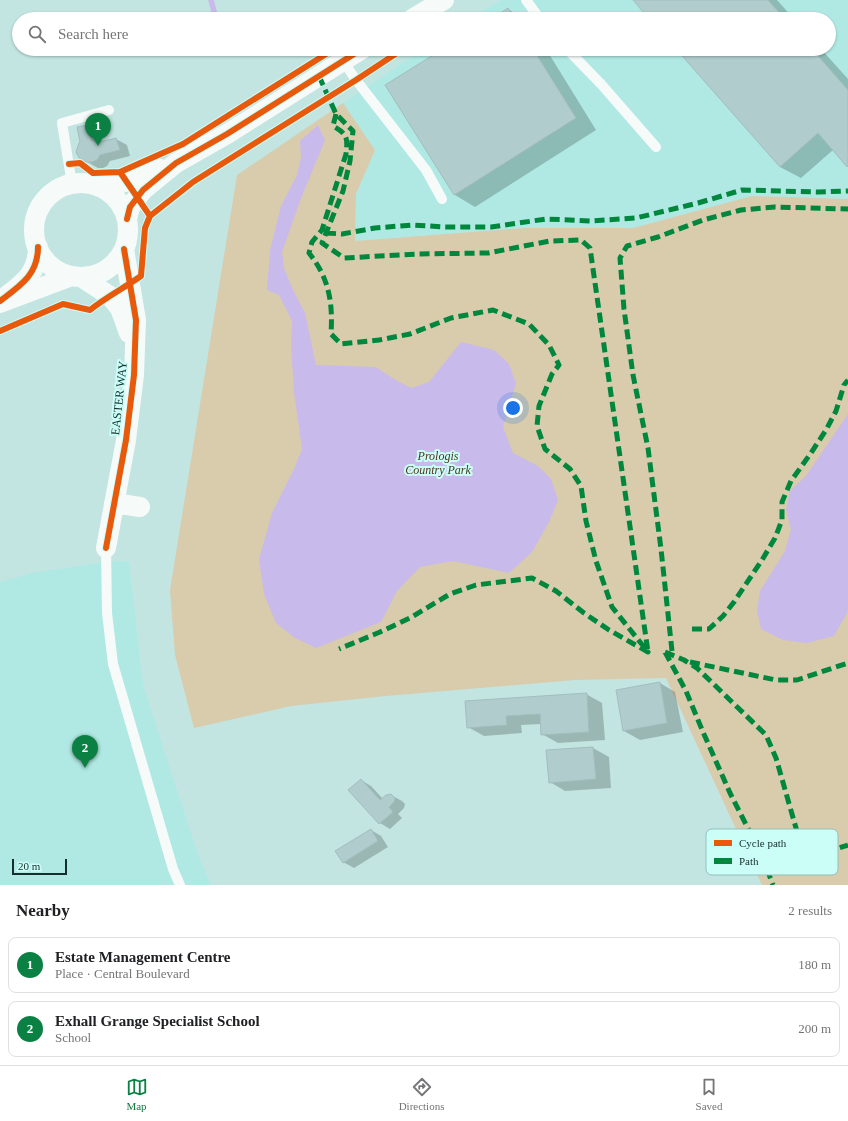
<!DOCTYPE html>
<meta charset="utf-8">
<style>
:root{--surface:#fff;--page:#f6f6f6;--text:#202124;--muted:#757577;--line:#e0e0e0;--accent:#0b8043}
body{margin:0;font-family:Georgia,serif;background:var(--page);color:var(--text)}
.scale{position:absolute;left:12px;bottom:10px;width:55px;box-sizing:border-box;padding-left:4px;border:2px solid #152f2d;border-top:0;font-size:11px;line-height:14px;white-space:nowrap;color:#152f2d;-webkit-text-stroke:3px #ccfef8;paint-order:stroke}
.you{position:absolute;left:513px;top:408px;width:14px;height:14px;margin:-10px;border:3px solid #fff;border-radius:50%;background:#1a73e8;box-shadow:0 0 0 6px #1a73e833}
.badge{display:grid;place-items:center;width:26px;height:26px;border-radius:50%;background:var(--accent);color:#fff;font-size:13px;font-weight:700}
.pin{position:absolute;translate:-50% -33px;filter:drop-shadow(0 1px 2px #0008)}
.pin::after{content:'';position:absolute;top:21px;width:14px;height:12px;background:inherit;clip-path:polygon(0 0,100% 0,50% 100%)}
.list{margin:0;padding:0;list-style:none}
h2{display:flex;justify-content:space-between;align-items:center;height:52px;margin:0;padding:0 16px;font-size:17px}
h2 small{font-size:13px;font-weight:400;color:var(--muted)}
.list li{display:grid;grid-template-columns:26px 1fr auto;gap:12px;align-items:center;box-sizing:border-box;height:56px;margin:0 8px 8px;padding:0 8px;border:1px solid var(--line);border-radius:8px}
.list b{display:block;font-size:15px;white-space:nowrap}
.list p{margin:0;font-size:13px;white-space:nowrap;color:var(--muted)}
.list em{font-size:13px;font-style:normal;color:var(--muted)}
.icon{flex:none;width:22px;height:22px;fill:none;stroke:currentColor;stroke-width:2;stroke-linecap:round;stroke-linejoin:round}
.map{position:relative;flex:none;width:848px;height:885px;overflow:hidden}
.search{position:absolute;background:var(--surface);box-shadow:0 1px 3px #0004;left:12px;right:12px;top:12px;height:44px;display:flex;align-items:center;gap:10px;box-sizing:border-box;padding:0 14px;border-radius:22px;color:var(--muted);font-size:15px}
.sheet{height:180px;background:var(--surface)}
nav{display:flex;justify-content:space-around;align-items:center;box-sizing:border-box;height:56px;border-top:1px solid var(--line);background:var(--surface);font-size:11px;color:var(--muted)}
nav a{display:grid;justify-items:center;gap:2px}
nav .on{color:var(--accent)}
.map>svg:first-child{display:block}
.built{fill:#b0e9e3}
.green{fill:#d8ccad}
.water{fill:#c8baea}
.shadow{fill:#0003}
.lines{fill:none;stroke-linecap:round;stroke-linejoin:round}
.stream{stroke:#c8baea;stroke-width:5.5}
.building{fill:#b1cccd;stroke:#a2bdbd}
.lane{stroke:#f6fbfa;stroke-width:10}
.street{stroke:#f6fbfa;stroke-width:20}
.quiet{stroke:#00873e;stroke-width:5;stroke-dasharray:10 5;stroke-linecap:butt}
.cycleway-casing{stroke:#ccfef8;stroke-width:8}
.cycleway{stroke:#e8590c;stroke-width:6}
.labels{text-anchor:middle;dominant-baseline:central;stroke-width:4;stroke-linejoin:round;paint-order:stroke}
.street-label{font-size:12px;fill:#152f2d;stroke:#ccfef8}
.park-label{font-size:12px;font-style:italic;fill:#4e351a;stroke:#ccfef8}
.key{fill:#ccfef8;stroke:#95c0bb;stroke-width:1}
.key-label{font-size:11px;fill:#152f2d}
</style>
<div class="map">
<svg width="848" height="885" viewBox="0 0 848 885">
<rect width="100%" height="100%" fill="#c2e5e1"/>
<path class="built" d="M501,0H848V199L752,196L633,228H523L355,241L356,194L375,150L343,103L423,49H829V19H471Z
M113,561L129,562L143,685L197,852L211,885H0V582L32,573Z"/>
<path class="green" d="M343,103L375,150L356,194L355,241L523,228H633L752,196L848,199V885H762L666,678L575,680L386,696L291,706L194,728L175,655L170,590L237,175Z"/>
<path class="water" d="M318,125L325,140L300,201L282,252L284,268L293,290L305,313L316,365L376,367L394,379L411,388L429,382L461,342L494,350L509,364L516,383L503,427L513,453L538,466L551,479L558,500L549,522L532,552L509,573L453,561L420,567L397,591L381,622L316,648L295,638L276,623L264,594L259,559L272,513L294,469L302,449L294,392L291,345L292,321L279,295L267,290L270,250L281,206L297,175L301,157L300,141Z
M848,414V611L834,636L807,643L783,640L761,629L757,611L760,591L785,551L791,529L786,510L790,491L806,476Z"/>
<path class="shadow" d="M634,0H777L794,19H651Z
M508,9L524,19H492Z
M445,49H546L596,130L475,207L455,195L386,86Z
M677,49H821L848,79V167L833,150L801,178L780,167Z
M87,126L98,132L100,143L116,139L127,145L130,156L110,161L107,166L103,168H98L82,159Z
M660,683L675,692L683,732L640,740L624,731Z
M586,694L602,703L605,740L558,743L542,734L541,724L521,725L522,733L484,736L468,727L466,702Z
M593,748L609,757L611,788L565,791L550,782L547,751Z
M361,780L371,786L383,799L391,795L402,801L405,804L404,808L398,814L402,818L390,829L380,823L350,790Z
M371,830L381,836L388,847L354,868L343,862Z"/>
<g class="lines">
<path class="stream" d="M211,0L216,19"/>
</g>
<path class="building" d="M633,0H768L785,19H649Z
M508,8L514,19H491Z
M443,49H533L576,118L454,195L385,85Z
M676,49H812L848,90V166L847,167L818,133L780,167Z
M88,125L91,140L96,143L116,138L120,150L100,155L97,160L92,162H87L81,160L78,156L76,152L79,143L80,142L77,127Z
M660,682L667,723L623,731L616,690Z
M587,693L589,732L541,735L540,714L506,716L507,725L467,728L465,701Z
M593,747L596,779L549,783L546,750Z
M361,779L380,800L386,795L391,794L395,798L394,802L389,807L393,812L379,824L348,790Z
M371,829L378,841L343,863L335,851Z"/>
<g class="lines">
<path class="lane" d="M526,0L540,19
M567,49L601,84L656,147
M343,61L356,80L426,170L442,199
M72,184L62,123L109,110
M106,548L107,613L113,664L173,869L180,885"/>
<path class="street" d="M412,19L444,0
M34 230a47 47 0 1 1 94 0a47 47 0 1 1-94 0Z
M99,187L126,182L160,169
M127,219L130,207L143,190L176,163L227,134L362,49
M81,277L110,296L120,308L129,333
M8,295C26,281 38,271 38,247
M0,303L72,276
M114,503L140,507
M106,548L126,440L134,375L136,320L124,249"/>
<path class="quiet" d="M319,76L336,114L353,131L350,161L343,191L322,243L344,258L418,254L488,253L550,241L581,240L590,248L648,652
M336,114L333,126C347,134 348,137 346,154L322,230L312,242L309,253C329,278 333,302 331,334L341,344L379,340L410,334L451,318L493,310L529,324L549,345L559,365L552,374L539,406L537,426L545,449L570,469L581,486L586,521L596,561L612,607L648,652L609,630L584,613L556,591L532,578L476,585L450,594L410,618L380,632L339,649
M326,233L342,234L375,228L412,225L445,227H491L546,219L590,221L636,218L698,203L742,190L819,192L848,191
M692,629H709L723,616L734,602L762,560L775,538L782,520V502L791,481L811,453L826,430L836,411L844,385L848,380
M672,651L661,549L648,448L633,375L624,309L620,258L627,246L658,237L703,220L741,210L775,207L848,209
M665,652L684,660L697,668L766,735L776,758L798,835L808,846L830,851L848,845
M665,652L686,691L703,732L730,793L762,856L773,885
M690,662L776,680H797L848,663"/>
<defs>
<path id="cycleway" d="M69,164L80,163L93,173L120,172L183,144L334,49
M120,172L150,216
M127,219L130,207L143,190L176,163L227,134L362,49
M0,301C20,286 38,275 38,247
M0,331L63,304L90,310C106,297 124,288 141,276L145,228L150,216L193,182L356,80L403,49
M106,548L126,440L134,375L136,320L124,249"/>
</defs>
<use href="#cycleway" class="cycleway-casing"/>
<use href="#cycleway" class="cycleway"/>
</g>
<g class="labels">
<g class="street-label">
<text transform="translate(119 398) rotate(-84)">EASTER WAY</text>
</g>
<g class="park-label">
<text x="438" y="456">Prologis<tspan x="438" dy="14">Country Park</tspan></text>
</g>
</g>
<rect x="706" y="829" width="132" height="46" rx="6" class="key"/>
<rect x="714" y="840" width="18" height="6" fill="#e8590c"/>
<rect x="714" y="858" width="18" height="6" fill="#00873e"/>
<g class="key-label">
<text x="739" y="847">Cycle path</text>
<text x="739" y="865">Path</text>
</g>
</svg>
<div class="scale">20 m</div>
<div class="you"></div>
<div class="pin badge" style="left:98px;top:146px">1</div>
<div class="pin badge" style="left:85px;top:768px">2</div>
<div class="search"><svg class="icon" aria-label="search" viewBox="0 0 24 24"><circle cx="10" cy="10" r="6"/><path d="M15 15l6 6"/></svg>Search here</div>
</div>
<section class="sheet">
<h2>Nearby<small>2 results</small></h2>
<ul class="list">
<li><span class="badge">1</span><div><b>Estate Management Centre</b><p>Place · Central Boulevard</p></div><em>180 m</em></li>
<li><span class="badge">2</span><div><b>Exhall Grange Specialist School</b><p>School</p></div><em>200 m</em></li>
</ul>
</section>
<nav>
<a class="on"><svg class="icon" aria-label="map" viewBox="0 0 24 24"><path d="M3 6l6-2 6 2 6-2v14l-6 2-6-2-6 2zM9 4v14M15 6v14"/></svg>Map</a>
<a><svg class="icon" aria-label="directions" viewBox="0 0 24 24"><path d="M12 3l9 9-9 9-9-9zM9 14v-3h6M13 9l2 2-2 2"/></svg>Directions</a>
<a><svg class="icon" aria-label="saved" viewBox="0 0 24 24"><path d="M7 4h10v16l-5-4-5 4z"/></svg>Saved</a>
</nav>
